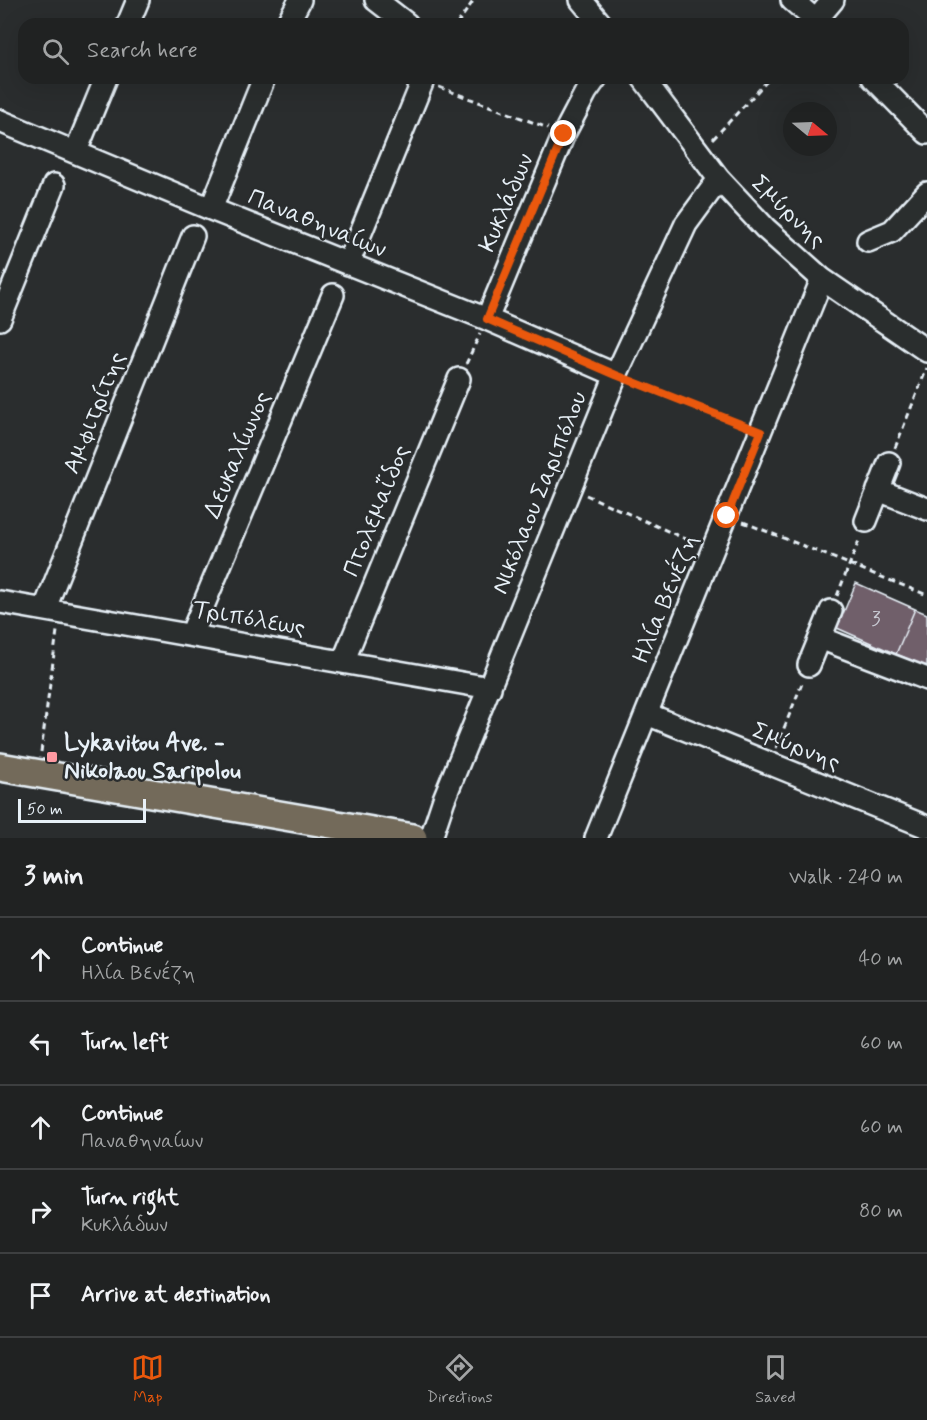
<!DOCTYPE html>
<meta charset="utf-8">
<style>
:root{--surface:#202222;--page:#2d2f2f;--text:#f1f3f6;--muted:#a2a4a5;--line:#3d3f40;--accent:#ea580c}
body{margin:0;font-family:Mynerve,sans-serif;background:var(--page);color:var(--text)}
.compass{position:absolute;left:783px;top:102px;width:54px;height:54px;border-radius:50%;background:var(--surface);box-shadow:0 6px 24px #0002;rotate:109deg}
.scale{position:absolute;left:18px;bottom:15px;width:128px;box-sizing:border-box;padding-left:6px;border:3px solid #e8f1f8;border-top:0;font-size:16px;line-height:21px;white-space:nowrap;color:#e8f1f8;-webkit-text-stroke:4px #2a2d2e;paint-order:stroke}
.stop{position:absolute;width:18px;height:18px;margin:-14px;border:4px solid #ea580c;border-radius:50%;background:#fff}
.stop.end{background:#ea580c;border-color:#fff;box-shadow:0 2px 6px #0008}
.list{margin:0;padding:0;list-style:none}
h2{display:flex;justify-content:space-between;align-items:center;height:78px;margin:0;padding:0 24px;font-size:26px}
h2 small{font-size:20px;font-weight:400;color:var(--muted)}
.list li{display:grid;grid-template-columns:39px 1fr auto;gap:18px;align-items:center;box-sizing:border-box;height:84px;padding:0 24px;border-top:2px solid var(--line)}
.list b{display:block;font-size:22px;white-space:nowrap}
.list p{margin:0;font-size:20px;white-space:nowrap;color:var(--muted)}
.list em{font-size:20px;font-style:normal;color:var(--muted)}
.icon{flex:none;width:33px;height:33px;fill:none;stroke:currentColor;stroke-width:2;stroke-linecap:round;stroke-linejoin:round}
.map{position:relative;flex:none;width:927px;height:838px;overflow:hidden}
.search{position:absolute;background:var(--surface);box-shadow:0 6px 24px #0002;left:18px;right:18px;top:18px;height:66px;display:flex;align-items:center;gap:15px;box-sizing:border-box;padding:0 21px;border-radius:18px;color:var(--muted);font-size:22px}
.sheet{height:498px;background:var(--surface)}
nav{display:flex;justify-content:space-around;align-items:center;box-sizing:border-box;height:84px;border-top:2px solid var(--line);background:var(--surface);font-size:16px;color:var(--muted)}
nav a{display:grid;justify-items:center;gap:3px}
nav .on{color:var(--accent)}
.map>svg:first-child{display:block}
.building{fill:#6f5f6b;stroke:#e8f1f8;stroke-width:1.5}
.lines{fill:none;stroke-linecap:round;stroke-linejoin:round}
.minor-casing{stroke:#e8f1f8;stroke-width:26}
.major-casing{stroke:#e8f1f8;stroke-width:32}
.path{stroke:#e8f1f8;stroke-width:3;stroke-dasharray:6 4.5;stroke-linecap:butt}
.minor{stroke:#2a2d2e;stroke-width:21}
.major{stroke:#736b5a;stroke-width:27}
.route{stroke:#ea580c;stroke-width:8}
.poi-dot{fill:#ff9aa2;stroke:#2a2d2e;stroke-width:2}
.labels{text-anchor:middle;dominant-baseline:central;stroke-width:5;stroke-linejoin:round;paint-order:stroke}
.number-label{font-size:21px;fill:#caccd5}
.street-label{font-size:24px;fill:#e8f1f8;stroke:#2a2d2e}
.poi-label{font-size:24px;font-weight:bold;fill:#e8f1f8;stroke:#2a2d2e;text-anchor:start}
</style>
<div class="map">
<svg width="927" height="838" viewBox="0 0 927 838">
<rect width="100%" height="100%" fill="#2a2d2e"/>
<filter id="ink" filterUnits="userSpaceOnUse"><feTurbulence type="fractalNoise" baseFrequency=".0167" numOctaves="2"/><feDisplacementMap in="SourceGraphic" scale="12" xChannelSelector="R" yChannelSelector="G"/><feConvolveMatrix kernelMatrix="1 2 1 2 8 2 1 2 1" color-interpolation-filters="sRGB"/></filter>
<g filter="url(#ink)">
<path class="building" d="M856,583L915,609L896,654L837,628Z
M915,609L927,614V667L896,654Z"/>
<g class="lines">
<defs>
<path id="minor" d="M376,0L407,24
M581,0L601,24
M792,0L820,24
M816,20L833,0
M128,24L138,0
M287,24L300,0
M643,78L719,179L765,228L822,279L927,351
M873,78L927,133
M0,121L211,209L487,319L616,375
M76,151L106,78
M211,209L264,78
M868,241L892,231L927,193
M348,264L424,78
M0,319L54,185
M487,319L564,134L586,92L596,78
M878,490L927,509
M866,521L889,463
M0,602L490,688
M45,608L193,236
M191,635L333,295
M820,638L927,679
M343,662L459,379
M809,665L831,611
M647,714L927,827
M431,838L444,799L616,375L686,224L719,179
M596,838L822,279"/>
<path id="major" d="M0,767L413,838"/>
</defs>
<use href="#minor" class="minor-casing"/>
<use href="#major" class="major-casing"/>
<path class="path" d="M457,24L474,0
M439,87L548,128
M713,139L770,78
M466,364L480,334
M634,382L742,425
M895,448L927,368
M586,495L695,543
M743,522L927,595
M837,596L860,538
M776,748L803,681
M41,752L57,631"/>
<use href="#minor" class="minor"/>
<use href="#major" class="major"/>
</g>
</g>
<g class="lines" filter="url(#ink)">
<path class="route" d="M564,134L487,319L616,375L761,432L727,516"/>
</g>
<rect class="poi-dot" x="46" y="751" width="12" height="12" rx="3"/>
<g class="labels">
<g class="number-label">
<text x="876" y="619">3</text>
</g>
<g class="street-label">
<text transform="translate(507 203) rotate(-67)">Κυκλάδων</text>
<text transform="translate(788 212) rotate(44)">Σμύρνης</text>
<text transform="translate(317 224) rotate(22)">Παναθηναίων</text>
<text transform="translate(95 413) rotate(-68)">Αμφιτρίτης</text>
<text transform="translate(238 455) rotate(-67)">Δευκαλίωνος</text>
<text transform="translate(540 493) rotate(-68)">Νικόλαου Σαριπόλου</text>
<text transform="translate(377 511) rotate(-68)">Πτολεμαΐδος</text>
<text transform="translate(666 599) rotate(-68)">Ηλία Βενέζη</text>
<text transform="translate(249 619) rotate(10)">Τριπόλεως</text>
<text transform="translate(796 747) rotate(22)">Σμύρνης</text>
</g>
<g class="poi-label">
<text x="64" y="743">Lykavitou Ave. -<tspan x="64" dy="28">Nikolaou Saripolou</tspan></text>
</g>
</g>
</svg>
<svg class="compass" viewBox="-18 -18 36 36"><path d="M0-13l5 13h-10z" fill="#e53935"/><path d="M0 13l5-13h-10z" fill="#a2a4a5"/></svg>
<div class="scale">50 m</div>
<div class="stop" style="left:727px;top:516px"></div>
<div class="stop end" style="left:564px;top:134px"></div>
<div class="search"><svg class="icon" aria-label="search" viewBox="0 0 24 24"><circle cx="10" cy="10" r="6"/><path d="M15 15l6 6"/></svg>Search here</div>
</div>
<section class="sheet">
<h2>3 min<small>Walk · 240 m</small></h2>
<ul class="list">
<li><svg class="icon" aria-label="ahead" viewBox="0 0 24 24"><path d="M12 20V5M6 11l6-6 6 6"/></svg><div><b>Continue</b><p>Ηλία Βενέζη</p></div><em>40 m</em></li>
<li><svg class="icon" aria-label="left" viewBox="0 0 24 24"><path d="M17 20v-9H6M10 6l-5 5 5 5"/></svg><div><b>Turn left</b></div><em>60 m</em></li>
<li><svg class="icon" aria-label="ahead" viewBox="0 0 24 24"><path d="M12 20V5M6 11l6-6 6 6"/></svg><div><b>Continue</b><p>Παναθηναίων</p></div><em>60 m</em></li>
<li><svg class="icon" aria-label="right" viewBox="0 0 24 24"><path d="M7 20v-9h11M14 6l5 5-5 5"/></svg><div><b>Turn right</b><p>Κυκλάδων</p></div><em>80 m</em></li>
<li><svg class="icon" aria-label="arrive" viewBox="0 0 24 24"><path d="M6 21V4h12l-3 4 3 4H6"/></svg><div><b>Arrive at destination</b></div></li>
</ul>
</section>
<nav>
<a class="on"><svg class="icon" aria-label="map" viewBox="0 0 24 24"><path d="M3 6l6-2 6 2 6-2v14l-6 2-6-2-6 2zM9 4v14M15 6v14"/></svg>Map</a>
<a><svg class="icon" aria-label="directions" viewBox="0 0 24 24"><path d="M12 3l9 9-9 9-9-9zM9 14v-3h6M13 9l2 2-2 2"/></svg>Directions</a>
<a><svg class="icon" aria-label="saved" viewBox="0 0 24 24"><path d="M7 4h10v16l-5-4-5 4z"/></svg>Saved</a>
</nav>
